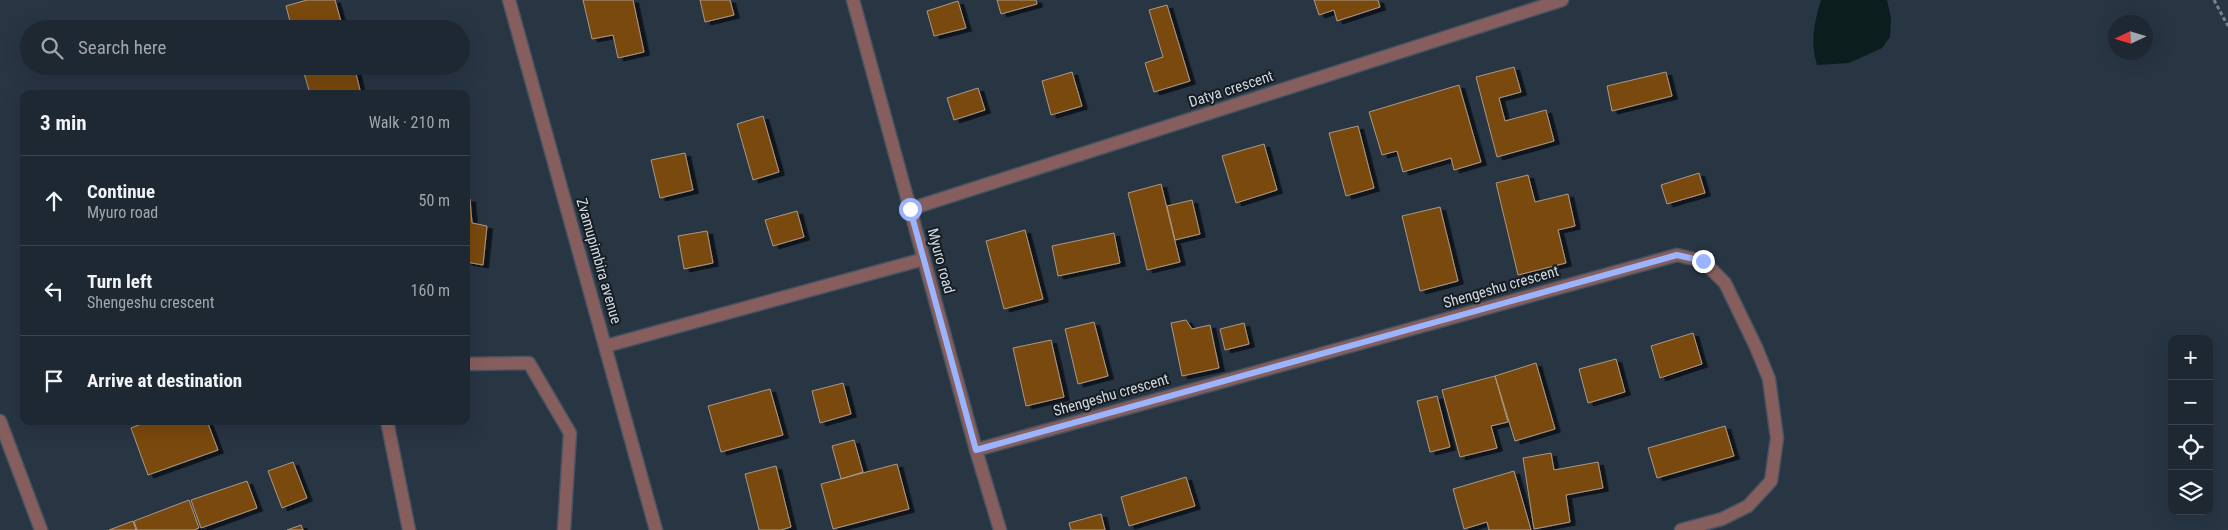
<!DOCTYPE html>
<meta charset="utf-8">
<style>
:root{--surface:#1e2832;--page:#26303a;--text:#f1f3f6;--muted:#a1a6ac;--line:#3c444d}
body{margin:0;font-family:"Roboto Condensed",sans-serif;background:var(--page);color:var(--text)}
.controls{position:absolute;right:15px;bottom:15px;display:grid;overflow:hidden;border-radius:10px;box-shadow:0 5px 20px #0002}
.controls button{width:45px;height:45px;display:grid;place-items:center;padding:0;border:0;border-bottom:1px solid var(--line);background:var(--surface);color:var(--text);font:25px sans-serif}
.compass{position:absolute;left:2108px;top:15px;width:45px;height:45px;border-radius:50%;background:var(--surface);box-shadow:0 5px 20px #0002;rotate:266deg}
.stop{position:absolute;width:15px;height:15px;margin:-11px;border:4px solid #9cb4fd;border-radius:50%;background:#fff}
.stop.end{background:#9cb4fd;border-color:#fff;box-shadow:0 1px 5px #0008}
.list{margin:0;padding:0;list-style:none}
h2{display:flex;justify-content:space-between;align-items:center;height:65px;margin:0;padding:0 20px;font-size:21px}
h2 small{font-size:16px;font-weight:400;color:var(--muted)}
.list li{display:grid;grid-template-columns:32px 1fr auto;gap:15px;align-items:center;box-sizing:border-box;height:90px;padding:0 20px;border-top:1px solid var(--line)}
.list b{display:block;font-size:19px;white-space:nowrap}
.list p{margin:0;font-size:16px;white-space:nowrap;color:var(--muted)}
.list em{font-size:16px;font-style:normal;color:var(--muted)}
.icon{flex:none;width:28px;height:28px;fill:none;stroke:currentColor;stroke-width:2;stroke-linecap:round;stroke-linejoin:round}
.map{position:relative;flex:none;width:2228px;height:530px;overflow:hidden}
.search{position:absolute;background:var(--surface);box-shadow:0 5px 20px #0002;left:20px;top:20px;width:450px;height:55px;display:flex;align-items:center;gap:12px;box-sizing:border-box;padding:0 18px;border-radius:28px;color:var(--muted);font-size:19px}
.panel{position:absolute;background:var(--surface);box-shadow:0 5px 20px #0002;left:20px;top:90px;width:450px;height:335px;border-radius:10px}
.map>svg:first-child{display:block}
.water{fill:#0c1d1e}
.building{fill:#7a4a0f;stroke:#aa9887;filter:url(#shadow)}
.lines{fill:none;stroke-linecap:round;stroke-linejoin:round}
.service-casing{stroke:#465360;stroke-width:15}
.minor-casing{stroke:#465360;stroke-width:15}
.tertiary-casing{stroke:#465360;stroke-width:15}
.path{stroke:#76818d;stroke-width:3;stroke-dasharray:4 2.5;stroke-linecap:butt}
.service{stroke:#875e5e;stroke-width:12}
.minor{stroke:#875e5e;stroke-width:12}
.tertiary{stroke:#875e5e;stroke-width:12}
.route{stroke:#9cb4fd;stroke-width:6}
.labels{text-anchor:middle;dominant-baseline:central;stroke-width:4;stroke-linejoin:round;paint-order:stroke}
.street-label{font-size:15px;fill:#d0d9e2;stroke:#161c22}
</style>
<div class="map">
<svg width="2228" height="530" viewBox="0 0 2228 530">
<defs>
<filter id="shadow"><feDropShadow dx="5.5" dy="3" stdDeviation="0" flood-color="#0009"/></filter>
</defs>
<rect width="100%" height="100%" fill="#283543"/>
<path class="water" d="M1821,0H1887L1891,18L1890,37L1882,48L1849,63L1817,65C1810,42 1814,23 1821,0Z"/>
<path class="building" d="M307,0H335L343,29H292L286,6Z
M583,0H633L644,52L618,58L613,35L592,39Z
M700,0H730L734,15L705,22Z
M997,0H1036L1037,4L1001,14Z
M1314,0H1378L1380,7L1337,21L1334,10L1319,15Z
M958,1L966,28L934,36L927,11Z
M1167,5L1190,81L1154,92L1145,63L1163,57L1149,10Z
M302,66H354L361,94H310Z
M1514,67L1521,92L1499,98L1505,121L1546,110L1554,141L1497,157L1476,77Z
M1072,72L1082,106L1051,115L1042,81Z
M1666,72L1672,96L1612,111L1607,86Z
M1459,85L1481,162L1454,170L1451,158L1403,172L1397,151L1382,155L1369,112Z
M978,88L985,110L954,120L947,98Z
M763,116L779,172L753,180L737,124Z
M1358,126L1374,188L1346,196L1329,133Z
M1264,144L1277,190L1236,203L1222,156Z
M685,153L693,190L660,198L651,160Z
M1699,173L1705,193L1667,204L1661,185Z
M1528,175L1535,202L1568,194L1575,226L1558,230L1566,263L1518,275L1496,183Z
M1161,184L1180,262L1147,270L1128,193Z
M466,199H470L472,223L487,226L483,265L466,262Z
M1192,200L1200,234L1175,240L1167,206Z
M1440,207L1458,281L1420,291L1402,216Z
M797,211L804,237L773,246L765,220Z
M1025,230L1043,299L1004,309L986,241Z
M707,231L713,263L684,269L678,236Z
M1114,233L1120,263L1058,276L1052,246Z
M1186,320L1192,329L1210,325L1219,368L1182,376L1171,323Z
M1094,322L1108,376L1078,384L1065,329Z
M1244,323L1249,344L1225,350L1220,329Z
M1693,333L1702,364L1660,378L1651,346Z
M1051,340L1064,397L1026,406L1013,348Z
M1616,359L1625,392L1588,403L1579,369Z
M1536,363L1555,429L1515,441L1495,376Z
M1495,376L1508,422L1491,426L1497,448L1460,457L1442,390Z
M843,383L851,414L820,423L812,391Z
M770,389L783,435L721,452L708,406Z
M1437,396L1450,447L1430,452L1417,401Z
M149,421H207L218,450L148,475L131,428Z
M1725,426L1734,456L1657,478L1648,448Z
M854,440L863,472L841,479L832,446Z
M1551,453L1554,470L1598,462L1603,488L1566,495L1570,522L1534,529L1523,458Z
M293,462L307,498L282,508L268,471Z
M897,464L909,509L833,529L821,484Z
M776,466L791,527L781,530H759L745,474Z
M1514,471L1531,530H1489L1487,522L1464,529L1453,489Z
M1186,477L1195,506L1129,526L1121,497Z
M247,481L257,508L201,528L191,500Z
M189,500L199,528L194,530H137L134,521Z
M1101,514L1105,530H1071L1069,523Z
M133,521L136,530H109Z
M301,525L303,530H287Z"/>
<g class="lines">
<defs>
<path id="service" d="M466,364L529,363L570,433L564,530
M387,421L409,530"/>
<path id="minor" d="M853,0L976,450L1000,530
M910,209L1562,0
M606,346L924,259
M0,421L41,530
M976,450L1677,255L1703,261L1725,283L1756,347L1769,379L1777,438L1771,481L1748,506L1722,519L1681,530"/>
<path id="tertiary" d="M509,0L656,530"/>
</defs>
<use href="#service" class="service-casing"/>
<use href="#minor" class="minor-casing"/>
<use href="#tertiary" class="tertiary-casing"/>
<path class="path" d="M2214,0L2228,26"/>
<use href="#service" class="service"/>
<use href="#minor" class="minor"/>
<use href="#tertiary" class="tertiary"/>
</g>
<g class="lines">
<path class="route" d="M910,209L976,450L1677,255L1703,261"/>
</g>
<g class="labels">
<g class="street-label">
<text transform="translate(1231 89) rotate(-18)">Datya crescent</text>
<text transform="translate(599 261) rotate(74)">Zvamupimbira avenue</text>
<text transform="translate(941 261) rotate(75)">Myuro road</text>
<text transform="translate(1501 287) rotate(-16)">Shengeshu crescent</text>
<text transform="translate(1111 395) rotate(-16)">Shengeshu crescent</text>
</g>
</g>
</svg>
<div class="controls">
<button>+</button>
<button>−</button>
<button><svg class="icon" aria-label="locate" viewBox="0 0 24 24"><circle cx="12" cy="12" r="6"/><path d="M12 2v4M12 18v4M2 12h4M18 12h4"/></svg></button>
<button><svg class="icon" aria-label="layers" viewBox="0 0 24 24"><path d="M12 4l9 5-9 5-9-5zM3 14l9 5 9-5"/></svg></button>
</div>
<svg class="compass" viewBox="-18 -18 36 36"><path d="M0-13l5 13h-10z" fill="#e53935"/><path d="M0 13l5-13h-10z" fill="#a1a6ac"/></svg>
<div class="stop" style="left:910px;top:209px"></div>
<div class="stop end" style="left:1703px;top:261px"></div>
<div class="search"><svg class="icon" aria-label="search" viewBox="0 0 24 24"><circle cx="10" cy="10" r="6"/><path d="M15 15l6 6"/></svg>Search here</div>
<section class="panel">
<h2>3 min<small>Walk · 210 m</small></h2>
<ul class="list">
<li><svg class="icon" aria-label="ahead" viewBox="0 0 24 24"><path d="M12 20V5M6 11l6-6 6 6"/></svg><div><b>Continue</b><p>Myuro road</p></div><em>50 m</em></li>
<li><svg class="icon" aria-label="left" viewBox="0 0 24 24"><path d="M17 20v-9H6M10 6l-5 5 5 5"/></svg><div><b>Turn left</b><p>Shengeshu crescent</p></div><em>160 m</em></li>
<li><svg class="icon" aria-label="arrive" viewBox="0 0 24 24"><path d="M6 21V4h12l-3 4 3 4H6"/></svg><div><b>Arrive at destination</b></div></li>
</ul>
</section>
</div>
